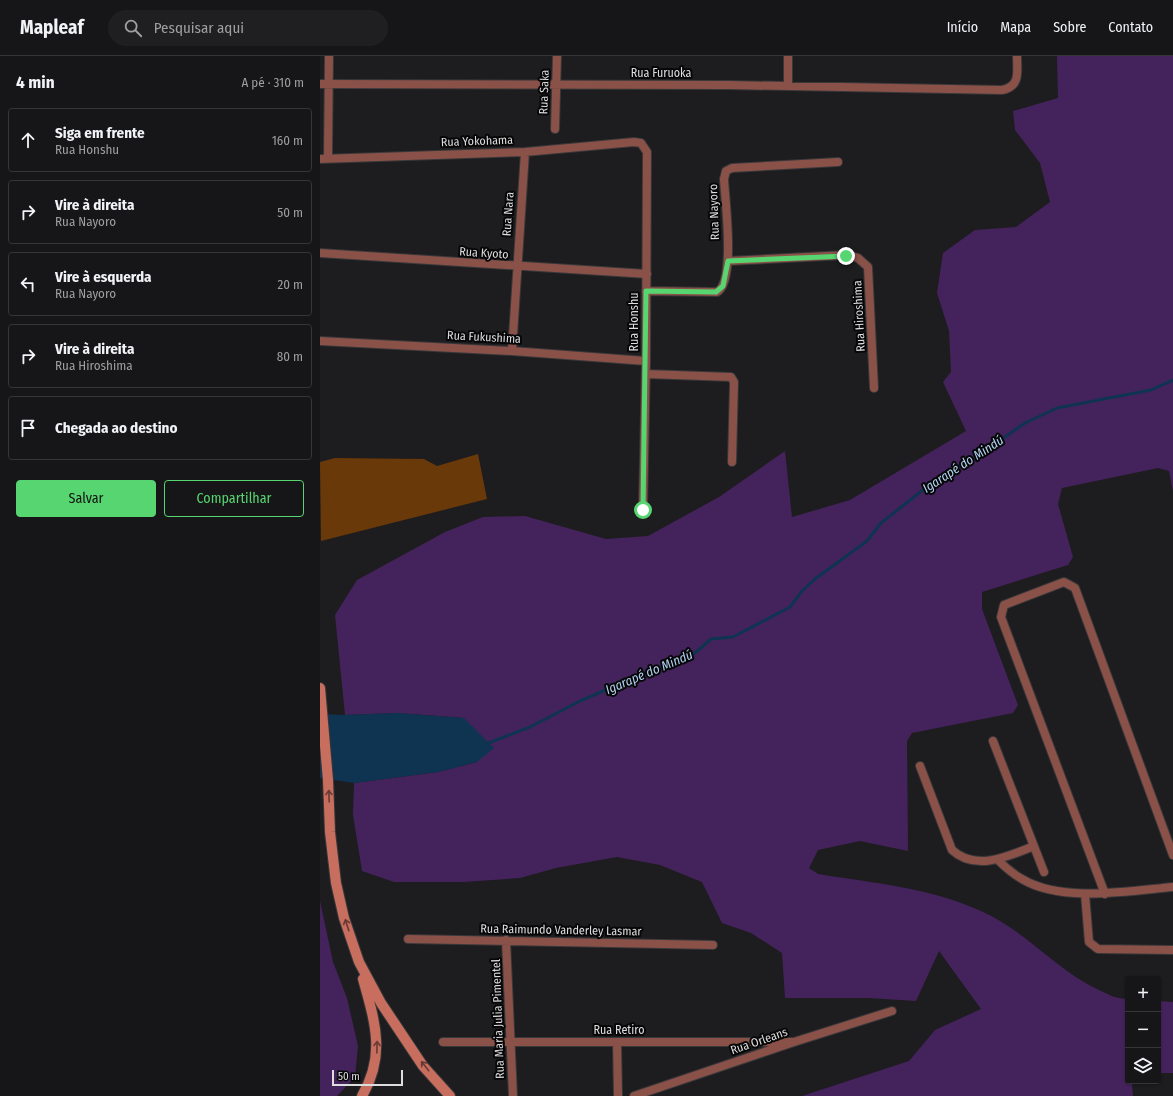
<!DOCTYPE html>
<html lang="pt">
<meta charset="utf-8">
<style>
:root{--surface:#161517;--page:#1f1e20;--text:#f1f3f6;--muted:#9e9fa1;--line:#353436;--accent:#57d570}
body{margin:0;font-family:"Fira Sans Condensed",sans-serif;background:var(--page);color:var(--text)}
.controls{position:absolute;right:12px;bottom:12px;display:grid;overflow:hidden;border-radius:4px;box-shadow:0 1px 3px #0004}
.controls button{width:36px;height:36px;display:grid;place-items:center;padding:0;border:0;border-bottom:1px solid var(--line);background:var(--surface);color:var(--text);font:20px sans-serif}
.scale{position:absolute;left:12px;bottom:10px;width:71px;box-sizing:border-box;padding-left:4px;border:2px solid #dddcde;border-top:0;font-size:11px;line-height:14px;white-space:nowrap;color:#dddcde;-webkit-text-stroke:3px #070708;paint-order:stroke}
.stop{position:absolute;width:12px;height:12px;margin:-9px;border:3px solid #57d570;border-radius:50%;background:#fff}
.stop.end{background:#57d570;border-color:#fff;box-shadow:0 1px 4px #0008}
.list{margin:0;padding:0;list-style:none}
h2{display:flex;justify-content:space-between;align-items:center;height:52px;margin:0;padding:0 16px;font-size:17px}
h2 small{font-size:13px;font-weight:400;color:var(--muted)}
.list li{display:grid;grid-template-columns:26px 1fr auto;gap:12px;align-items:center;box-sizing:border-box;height:64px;margin:0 8px 8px;padding:0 8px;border:1px solid var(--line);border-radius:4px}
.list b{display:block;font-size:15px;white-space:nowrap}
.list p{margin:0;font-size:13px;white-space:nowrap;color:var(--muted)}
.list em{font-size:13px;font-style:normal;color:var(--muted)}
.actions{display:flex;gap:8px;padding:12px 16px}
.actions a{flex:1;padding:9px 0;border:1px solid var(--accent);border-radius:4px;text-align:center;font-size:14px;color:var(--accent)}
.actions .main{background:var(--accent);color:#111}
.icon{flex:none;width:22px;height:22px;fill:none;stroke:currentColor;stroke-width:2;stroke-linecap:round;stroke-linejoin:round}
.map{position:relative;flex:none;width:853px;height:1040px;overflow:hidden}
header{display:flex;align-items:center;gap:24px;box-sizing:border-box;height:56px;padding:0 20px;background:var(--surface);border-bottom:1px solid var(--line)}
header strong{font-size:19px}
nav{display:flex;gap:22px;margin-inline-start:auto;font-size:14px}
.search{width:280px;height:36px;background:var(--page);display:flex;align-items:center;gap:10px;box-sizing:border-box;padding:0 14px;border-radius:22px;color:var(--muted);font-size:15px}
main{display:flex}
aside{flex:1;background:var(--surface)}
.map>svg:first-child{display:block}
.green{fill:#44235c}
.water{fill:#0f3452}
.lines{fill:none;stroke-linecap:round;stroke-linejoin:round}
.stream{stroke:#0f3452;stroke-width:3}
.building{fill:#6a3909}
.minor-casing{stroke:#38373a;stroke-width:10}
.secondary-casing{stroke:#38373a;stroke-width:12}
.minor{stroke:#895147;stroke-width:8}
.secondary{stroke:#c86e5e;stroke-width:10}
.oneway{stroke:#683a33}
.route{stroke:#57d570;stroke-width:5}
.labels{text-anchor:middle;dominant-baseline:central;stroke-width:4;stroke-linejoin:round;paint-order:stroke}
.street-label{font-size:12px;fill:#dddcde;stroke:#070708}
.water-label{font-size:13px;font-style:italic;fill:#b0d2f1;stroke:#070708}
</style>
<header>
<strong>Mapleaf</strong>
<div class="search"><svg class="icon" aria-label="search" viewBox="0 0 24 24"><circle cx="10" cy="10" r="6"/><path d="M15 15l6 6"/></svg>Pesquisar aqui</div>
<nav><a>Início</a><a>Mapa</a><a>Sobre</a><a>Contato</a></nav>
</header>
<main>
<aside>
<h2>4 min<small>A pé · 310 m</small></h2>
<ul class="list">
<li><svg class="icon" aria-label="ahead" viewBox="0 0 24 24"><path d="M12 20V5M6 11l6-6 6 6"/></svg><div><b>Siga em frente</b><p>Rua Honshu</p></div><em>160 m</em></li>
<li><svg class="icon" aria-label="right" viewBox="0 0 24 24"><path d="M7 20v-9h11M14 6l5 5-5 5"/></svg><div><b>Vire à direita</b><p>Rua Nayoro</p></div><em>50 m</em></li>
<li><svg class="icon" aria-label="left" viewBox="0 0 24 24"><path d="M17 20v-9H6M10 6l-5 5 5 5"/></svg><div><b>Vire à esquerda</b><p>Rua Nayoro</p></div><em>20 m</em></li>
<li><svg class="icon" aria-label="right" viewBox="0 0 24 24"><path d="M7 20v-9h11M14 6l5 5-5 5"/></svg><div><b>Vire à direita</b><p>Rua Hiroshima</p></div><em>80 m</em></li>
<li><svg class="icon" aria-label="arrive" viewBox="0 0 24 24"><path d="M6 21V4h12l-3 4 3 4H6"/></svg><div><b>Chegada ao destino</b></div></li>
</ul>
<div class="actions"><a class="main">Salvar</a><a>Compartilhar</a></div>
</aside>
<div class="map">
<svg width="853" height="1040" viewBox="0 0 853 1040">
<rect width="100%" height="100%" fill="#1d1c1f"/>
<path class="green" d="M737,0H853V435L849,415L838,412L742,432L738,448L753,501L748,509L662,536V553L698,649L693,657L592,677L587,685L588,795L540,785L498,794L489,812L498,818C553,827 611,832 661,855C705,874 736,914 779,934C789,939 797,943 808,943V1025H814L812,1029L813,1040H482L589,1005L615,974L661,953L619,895L596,945L549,942H465L462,897L431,877L402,867L382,826L340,809L297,801L236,812L200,822L144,826H74L42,815L33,759L34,727L118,716L157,706L144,662L77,657L25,659L15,559L37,524L125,476L163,461L205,460L286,483L328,480L399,441L465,395L472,461L530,444L646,375L623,326L631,316L629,275L617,237L623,197L655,174L696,171L730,146L720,107L695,74L693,55L738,42Z
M0,845L13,906L27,942L38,990L35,1021L17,1040H0Z
M838,945L853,946V1017H838Z"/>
<path class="water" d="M77,657L144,662L174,692L157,706L118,716L34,727L0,722V658L25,659Z"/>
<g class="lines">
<path class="stream" d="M166,688L210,671L260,645L302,627L375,597L391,583L413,581L470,551L482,535L495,523L547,485L561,467L622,419L661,398L705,367L737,352L831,334L853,324"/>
</g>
<path class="building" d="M158,398L167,443L1,485L0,406L15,402L104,403L117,410Z"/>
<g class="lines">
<defs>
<path id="minor" d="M468,0V29
M0,28L408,29L682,34C701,30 697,16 697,0
M235,73L237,0
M8,102L9,0
M0,103L205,96L314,86L321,87L327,96L326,305L323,454
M0,197L327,218
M408,205L526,199L538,202L548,211L554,332
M326,235L397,236C416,226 405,144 404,123L406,115L412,112L518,106
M0,285L192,295L326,305
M192,295L205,96
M326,318L411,321L414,326L412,406
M673,685L724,816
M600,710L632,794C656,816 689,800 714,790
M678,804C685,811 693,818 702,823C742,847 809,835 853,831
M765,838L769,886L778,893L853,894
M785,838L681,561L684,549L744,526L755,532L853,799
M88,883L393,889
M186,884L193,1040
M123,986H474
M297,986L298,1040
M314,1040L474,986L572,955"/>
<path id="secondary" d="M0,632L8,724L10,776L16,827L24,862L39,906L61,947L103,1010L130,1040
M42,1040C66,999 55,966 43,923"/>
</defs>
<use href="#minor" class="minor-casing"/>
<use href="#secondary" class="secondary-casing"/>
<use href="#minor" class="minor"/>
<use href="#secondary" class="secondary"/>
</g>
<defs><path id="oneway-shaft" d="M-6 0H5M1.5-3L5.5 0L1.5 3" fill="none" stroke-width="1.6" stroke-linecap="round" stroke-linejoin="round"/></defs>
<g class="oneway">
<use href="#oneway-shaft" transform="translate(9 740) rotate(-92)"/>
<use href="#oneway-shaft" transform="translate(27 869) rotate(-108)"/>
<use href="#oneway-shaft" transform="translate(57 991) rotate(-89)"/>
<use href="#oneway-shaft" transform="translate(105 1010) rotate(-129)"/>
</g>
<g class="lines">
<path class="route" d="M323,454L326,235L396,236L403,230L408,205L526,200"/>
</g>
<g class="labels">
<g class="street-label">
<text x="341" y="17">Rua Furuoka</text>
<text transform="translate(224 36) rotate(-88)">Rua Saka</text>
<text transform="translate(157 85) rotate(-2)">Rua Yokohama</text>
<text transform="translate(394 156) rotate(-92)">Rua Nayoro</text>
<text transform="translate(188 158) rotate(-86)">Rua Nara</text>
<text transform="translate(164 197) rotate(4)">Rua Kyoto</text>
<text transform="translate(539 260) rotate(-93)">Rua Hiroshima</text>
<text transform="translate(314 266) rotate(-90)">Rua Honshu</text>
<text transform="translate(164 281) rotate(3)">Rua Fukushima</text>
<text transform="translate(241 874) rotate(1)">Rua Raimundo Vanderley Lasmar</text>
<text transform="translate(178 963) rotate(-92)">Rua Maria Julia Pimentel</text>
<text x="299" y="974">Rua Retiro</text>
<text transform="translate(439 985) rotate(-19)">Rua Orleans</text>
</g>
<g class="water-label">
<text transform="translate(643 408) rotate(-33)">Igarapé do Mindú</text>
<text transform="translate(329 616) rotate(-23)">Igarapé do Mindú</text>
</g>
</g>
</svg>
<div class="controls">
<button>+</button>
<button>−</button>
<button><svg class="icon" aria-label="layers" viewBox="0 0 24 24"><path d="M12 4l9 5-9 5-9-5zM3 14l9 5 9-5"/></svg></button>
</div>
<div class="scale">50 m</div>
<div class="stop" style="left:323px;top:454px"></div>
<div class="stop end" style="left:526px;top:200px"></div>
</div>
</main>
